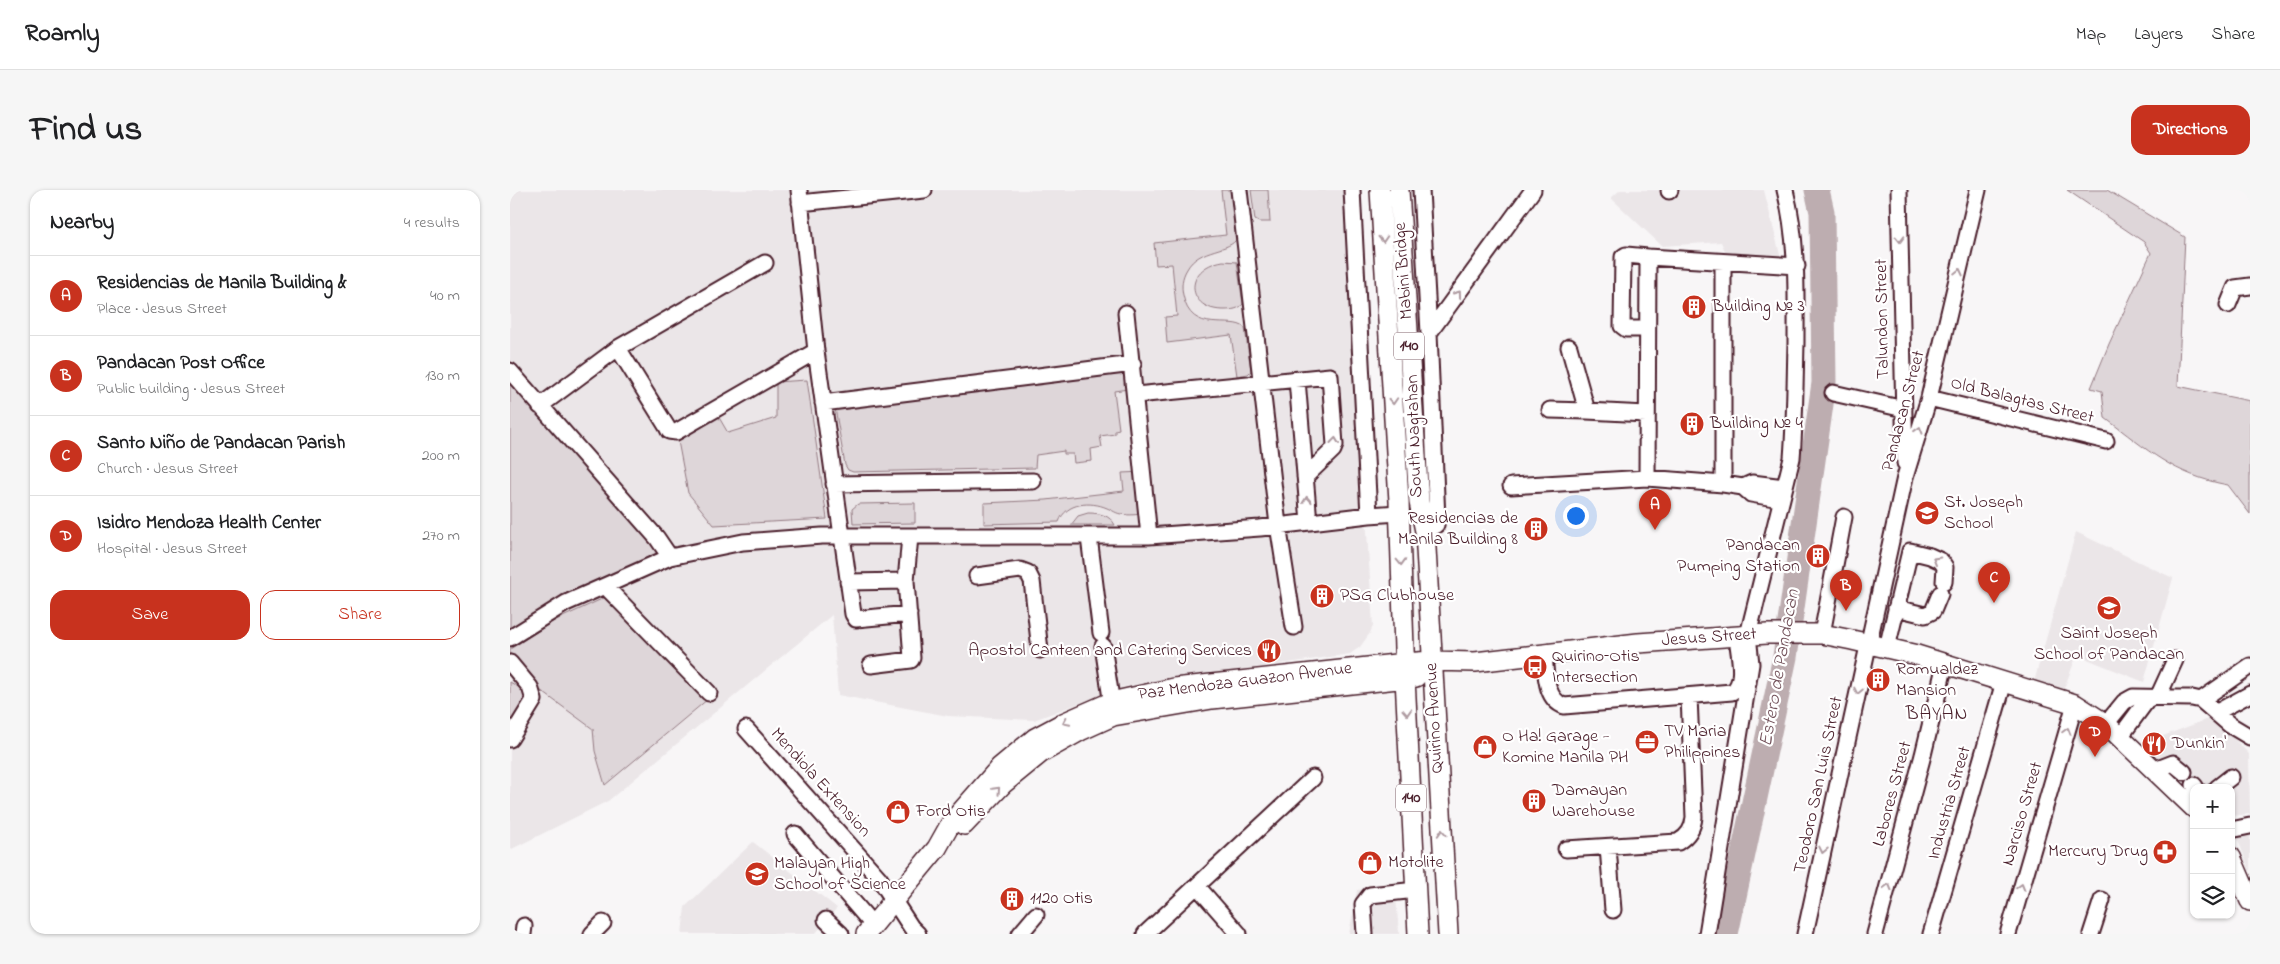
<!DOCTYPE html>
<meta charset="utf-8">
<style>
:root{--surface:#fff;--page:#f6f6f6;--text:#202124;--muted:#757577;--line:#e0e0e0;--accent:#c8321e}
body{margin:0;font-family:"Indie Flower",sans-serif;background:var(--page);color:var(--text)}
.controls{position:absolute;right:15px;bottom:15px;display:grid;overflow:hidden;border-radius:10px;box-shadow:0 1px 4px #0004}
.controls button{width:45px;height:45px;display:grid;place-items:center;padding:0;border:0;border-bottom:1px solid var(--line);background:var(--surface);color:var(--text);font:25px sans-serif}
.you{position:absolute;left:1065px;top:325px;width:18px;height:18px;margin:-12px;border:4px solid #fff;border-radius:50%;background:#1a73e8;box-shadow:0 0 0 8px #1a73e833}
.badge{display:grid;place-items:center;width:32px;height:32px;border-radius:50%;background:var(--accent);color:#fff;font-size:16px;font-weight:700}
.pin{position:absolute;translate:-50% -41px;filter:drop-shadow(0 1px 2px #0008)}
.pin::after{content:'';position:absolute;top:26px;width:18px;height:15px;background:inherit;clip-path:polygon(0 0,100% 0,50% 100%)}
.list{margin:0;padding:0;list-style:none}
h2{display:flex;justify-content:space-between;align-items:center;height:65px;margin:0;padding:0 20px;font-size:21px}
h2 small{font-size:16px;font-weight:400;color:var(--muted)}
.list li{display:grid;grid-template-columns:32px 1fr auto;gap:15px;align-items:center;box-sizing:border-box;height:80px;padding:0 20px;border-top:1px solid var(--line)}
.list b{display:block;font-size:19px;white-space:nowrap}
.list p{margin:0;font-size:16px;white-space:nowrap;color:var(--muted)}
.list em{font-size:16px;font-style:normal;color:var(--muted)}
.actions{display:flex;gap:10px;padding:15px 20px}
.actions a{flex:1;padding:11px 0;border:1px solid var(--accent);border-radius:15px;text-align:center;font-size:18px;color:var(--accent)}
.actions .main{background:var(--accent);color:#fff}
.icon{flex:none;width:28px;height:28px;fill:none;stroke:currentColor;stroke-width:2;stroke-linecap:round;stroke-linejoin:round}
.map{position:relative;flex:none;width:1740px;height:744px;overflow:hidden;border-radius:15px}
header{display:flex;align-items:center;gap:30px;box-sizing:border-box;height:70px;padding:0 25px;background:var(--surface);border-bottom:1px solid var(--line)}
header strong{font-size:24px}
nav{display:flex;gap:28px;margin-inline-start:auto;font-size:18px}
.intro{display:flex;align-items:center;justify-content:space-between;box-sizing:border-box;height:120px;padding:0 30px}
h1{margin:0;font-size:35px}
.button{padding:12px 22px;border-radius:15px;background:var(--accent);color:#fff;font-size:18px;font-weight:700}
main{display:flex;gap:30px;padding:0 30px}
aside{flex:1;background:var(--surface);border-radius:15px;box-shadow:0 1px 4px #0004}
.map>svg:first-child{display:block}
.built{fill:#ebe6e8}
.green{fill:#ded6d9;stroke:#947a82}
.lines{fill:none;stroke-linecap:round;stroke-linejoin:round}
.river{stroke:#bdadb0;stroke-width:25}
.minor-casing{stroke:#4a1f2b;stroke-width:19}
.major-casing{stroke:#4a1f2b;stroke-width:22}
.minor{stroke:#fff;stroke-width:15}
.major{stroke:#fff;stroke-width:19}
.oneway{stroke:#ae9aa0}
.labels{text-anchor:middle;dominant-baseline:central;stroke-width:4.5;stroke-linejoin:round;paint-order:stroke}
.shield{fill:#fff;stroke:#80626b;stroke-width:1}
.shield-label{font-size:16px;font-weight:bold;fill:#4a1f2b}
.street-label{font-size:18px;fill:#4a1f2b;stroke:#fff}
.poi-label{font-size:18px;fill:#4a1f2b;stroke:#fff;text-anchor:start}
.water-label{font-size:19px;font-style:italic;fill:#72515a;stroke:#fff}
.neighbourhood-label{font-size:19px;letter-spacing:1px;fill:#4a1f2b;stroke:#fff}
</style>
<header>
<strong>Roamly</strong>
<nav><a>Map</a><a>Layers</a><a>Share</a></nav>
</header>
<div class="intro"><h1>Find us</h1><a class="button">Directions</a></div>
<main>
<aside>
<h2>Nearby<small>4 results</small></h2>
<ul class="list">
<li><span class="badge">A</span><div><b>Residencias de Manila Building &amp;</b><p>Place · Jesus Street</p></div><em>40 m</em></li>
<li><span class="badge">B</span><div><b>Pandacan Post Office</b><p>Public building · Jesus Street</p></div><em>130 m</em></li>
<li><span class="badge">C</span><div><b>Santo Niño de Pandacan Parish</b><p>Church · Jesus Street</p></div><em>200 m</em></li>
<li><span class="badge">D</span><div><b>Isidro Mendoza Health Center</b><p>Hospital · Jesus Street</p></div><em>270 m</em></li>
</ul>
<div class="actions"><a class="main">Save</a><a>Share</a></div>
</aside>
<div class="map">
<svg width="1740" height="744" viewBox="0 0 1740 744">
<rect width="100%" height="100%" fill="#f8f6f7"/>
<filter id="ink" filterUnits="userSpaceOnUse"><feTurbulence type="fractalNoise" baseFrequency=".02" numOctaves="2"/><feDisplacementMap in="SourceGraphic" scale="10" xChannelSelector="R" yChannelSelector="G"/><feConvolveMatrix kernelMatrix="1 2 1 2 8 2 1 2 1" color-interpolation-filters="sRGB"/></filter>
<g filter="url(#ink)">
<path class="built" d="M0,0H835L863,436L860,443L850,457L840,464L613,497L524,530L438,526L328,505L322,425L98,611L0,660Z
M1110,0H1254L1272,73L1219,70L1211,52L1152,56L1101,8Z
M1566,342L1663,388L1634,492L1567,465L1553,501L1524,492Z
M1703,527L1739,564L1740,624L1721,626V598H1684V607L1627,556Z
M1740,645V682L1727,647Z
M243,652L327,718L305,744H172L175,717Z
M885,695L889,744H839L847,700Z"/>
<path class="green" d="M711,0H722L727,48C721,62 689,57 677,79C672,87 671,96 673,105C681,147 722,125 735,138L741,181L738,184L727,186L721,145L657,153L655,127L667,126L662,74L646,75L644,53L716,45Z
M741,0H758L760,32H749L745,30Z
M1557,0H1597L1675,47L1668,196L1740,211V324L1718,295C1663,285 1638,260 1595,228L1592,201L1581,198L1599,154L1641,63L1634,52Z
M713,71L727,72L733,114C729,119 722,120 715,120C676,121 672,78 713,71Z
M616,182L618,199L604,201L609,239L605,240V244L590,246L592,257L581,259L582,271L564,273L563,264H554V261L526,265L525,278L343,282L338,280L335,275L325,218Z
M0,187L152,362L0,441Z
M297,190L317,329L204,335L178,303L168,251L207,224L218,243L266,228V192Z
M632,282L636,324C629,324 619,326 612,324C607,324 602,320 597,318C581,311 556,312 549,332L474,334V313L536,310L614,301L612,283Z
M405,313V333L343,334L342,319L348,314Z
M578,323C589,323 600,325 605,335H561L568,326Z
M94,408L198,509L95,595L85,561L83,539L0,478V459L44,431Z
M0,492L20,504L0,539Z"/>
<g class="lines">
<path class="river" d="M1216,744L1275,467L1314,193L1312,22L1307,0"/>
<defs>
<path id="minor" d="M289,0L306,161L343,424L346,429L399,424
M729,0L768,335L784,437
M842,0L859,325L889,323
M911,0L919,143L927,329L926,335L915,341
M1389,0L1395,273
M1159,1L1160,0
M290,13L414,0
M1213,72V294
M1718,115L1725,98L1740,96
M616,123L639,346
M1137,139H1116L1112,136L1113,67L1116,65L1138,67
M919,143L1023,0
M1059,157L1077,221L1136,224
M108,158L157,237L159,241L166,242L306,161
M0,181L147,348L160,367
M787,190L799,332
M1323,203L1394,219
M626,205L820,186L825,255L823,260L795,287
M1419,208L1596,251
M313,213L623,174
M30,216L108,158L255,73
M1040,220L1077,221
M1137,288L1138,67L1287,76
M324,294L523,291
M1001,296L1137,288L1213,294L1233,297L1241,304L1270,309
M1233,297L1242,293L1274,297
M579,347L591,443
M467,386L510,380L518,383L522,391L530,460
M338,392L396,391L400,346
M95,396L199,503
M1386,418L1415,425L1423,421L1430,404
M1312,444L1334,327
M0,448L56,413L160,367L233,352L312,346H639L750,338L859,325
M593,456L603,521
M1377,458L1400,361L1420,366L1431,371L1435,377L1434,392
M1034,465C1036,483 1035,509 1054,516L1222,502C1237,492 1228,462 1227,446
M0,473L20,497L24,510L0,549
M361,475L401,470L402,468L396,391
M1648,507L1665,470
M1691,510L1740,476
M1707,522L1740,504
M1596,534L1614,512L1623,507L1682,508L1691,510L1720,535L1740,547
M236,539L369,688L401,737L408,744
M1610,547L1638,509
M1645,580L1663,573L1674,582
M1684,595L1686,598
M1707,598L1721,587
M1721,640L1740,636
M285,644L363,735
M1098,657L1103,720
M1056,659L1168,652C1178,646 1183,639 1184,627L1179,506
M687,696L729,744
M316,730L331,744
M13,744L14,736
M82,744L93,733
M510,744L526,725
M635,744L803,588
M855,744L853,714L860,705L906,700
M1197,744L1241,474L1238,445L1282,268C1285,230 1285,191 1286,153C1286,101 1288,51 1275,0
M1295,744L1395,287L1419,208L1468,0
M1365,744L1413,565L1435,474
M1421,744L1494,492
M1498,744L1565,514
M1581,744L1592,710"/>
<path id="major" d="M870,0L889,311L895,488L908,744
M889,0L909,312L915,341L938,744
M454,635L493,594L531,563L572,540L603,526L702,509L906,487
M1721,667L1740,711
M356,744L427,658L441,633L490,577L525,548L553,533L601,512L664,498L895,473L921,471L965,472L1128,453L1257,444H1312L1342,450L1407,465L1565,514L1596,534L1684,618"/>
</defs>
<use href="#minor" class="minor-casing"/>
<use href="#major" class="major-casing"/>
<use href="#minor" class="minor"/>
<use href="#major" class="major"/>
</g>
<defs><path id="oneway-chevron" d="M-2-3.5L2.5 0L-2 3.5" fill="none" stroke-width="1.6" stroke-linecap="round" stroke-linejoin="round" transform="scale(1.25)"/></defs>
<g class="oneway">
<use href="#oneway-chevron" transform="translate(873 49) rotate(87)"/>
<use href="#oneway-chevron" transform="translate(1390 49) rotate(89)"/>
<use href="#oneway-chevron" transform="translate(1449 82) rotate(-77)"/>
<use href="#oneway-chevron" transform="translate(948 104) rotate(-54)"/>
<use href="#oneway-chevron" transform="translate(883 211) rotate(87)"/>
<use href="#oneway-chevron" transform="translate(1409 240) rotate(-73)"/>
<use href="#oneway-chevron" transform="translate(825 251) rotate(-84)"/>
<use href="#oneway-chevron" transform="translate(797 310) rotate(-95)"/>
<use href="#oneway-chevron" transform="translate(1426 370) rotate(-150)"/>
<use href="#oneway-chevron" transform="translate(891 372) rotate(88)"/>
<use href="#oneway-chevron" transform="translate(1348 501) rotate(102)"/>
<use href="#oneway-chevron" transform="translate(897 522) rotate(87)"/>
<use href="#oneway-chevron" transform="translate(556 532) rotate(154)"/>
<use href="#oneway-chevron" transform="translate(1557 541) rotate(-74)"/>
<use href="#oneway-chevron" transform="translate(487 600) rotate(-47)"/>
<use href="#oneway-chevron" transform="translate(932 643) rotate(-94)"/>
<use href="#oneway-chevron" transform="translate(1313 660) rotate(102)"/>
<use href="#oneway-chevron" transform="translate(1378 697) rotate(-75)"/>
<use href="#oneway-chevron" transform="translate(1511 697) rotate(-74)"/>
</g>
</g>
<defs>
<symbol id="building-disc" viewBox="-11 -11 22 22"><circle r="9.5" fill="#c8321e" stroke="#fff"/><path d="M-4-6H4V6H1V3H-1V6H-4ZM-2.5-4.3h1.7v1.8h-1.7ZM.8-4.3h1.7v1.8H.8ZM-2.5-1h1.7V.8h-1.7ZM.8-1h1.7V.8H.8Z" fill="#fff"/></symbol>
<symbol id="school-disc" viewBox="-11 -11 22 22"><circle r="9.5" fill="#c8321e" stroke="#fff"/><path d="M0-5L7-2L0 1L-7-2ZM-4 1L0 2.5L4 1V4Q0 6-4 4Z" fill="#fff"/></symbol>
<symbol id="restaurant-disc" viewBox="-11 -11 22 22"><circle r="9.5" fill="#c8321e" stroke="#fff"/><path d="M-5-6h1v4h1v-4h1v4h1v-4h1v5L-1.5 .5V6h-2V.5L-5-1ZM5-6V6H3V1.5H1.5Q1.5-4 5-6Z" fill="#fff"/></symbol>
<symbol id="bus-disc" viewBox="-11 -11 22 22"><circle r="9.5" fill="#c8321e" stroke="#fff"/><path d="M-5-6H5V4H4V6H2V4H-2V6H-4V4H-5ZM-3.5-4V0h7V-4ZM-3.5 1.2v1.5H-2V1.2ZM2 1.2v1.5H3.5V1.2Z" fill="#fff"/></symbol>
<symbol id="office-disc" viewBox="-11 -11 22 22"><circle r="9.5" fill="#c8321e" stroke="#fff"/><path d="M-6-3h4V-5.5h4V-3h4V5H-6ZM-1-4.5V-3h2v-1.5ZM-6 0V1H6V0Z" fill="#fff"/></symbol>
<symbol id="shop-disc" viewBox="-11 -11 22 22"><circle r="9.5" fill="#c8321e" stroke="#fff"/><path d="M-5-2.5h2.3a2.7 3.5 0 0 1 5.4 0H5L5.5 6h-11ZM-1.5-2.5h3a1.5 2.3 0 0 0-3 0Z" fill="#fff"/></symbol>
<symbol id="pharmacy-disc" viewBox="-11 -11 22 22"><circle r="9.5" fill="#c8321e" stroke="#fff"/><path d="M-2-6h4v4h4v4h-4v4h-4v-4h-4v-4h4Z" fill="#fff"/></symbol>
</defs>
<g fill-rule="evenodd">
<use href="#building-disc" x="1170" y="103" width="28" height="28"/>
<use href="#building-disc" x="1168" y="220" width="28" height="28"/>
<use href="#school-disc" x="1403" y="309" width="28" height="28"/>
<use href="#building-disc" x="1012" y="325" width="28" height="28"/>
<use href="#building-disc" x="1294" y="352" width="28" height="28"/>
<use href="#building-disc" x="798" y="392" width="28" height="28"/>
<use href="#school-disc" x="1585" y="404" width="28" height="28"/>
<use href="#restaurant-disc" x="745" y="447" width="28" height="28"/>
<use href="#bus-disc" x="1011" y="463" width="28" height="28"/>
<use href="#building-disc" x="1354" y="476" width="28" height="28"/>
<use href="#office-disc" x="1123" y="538" width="28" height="28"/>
<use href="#restaurant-disc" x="1630" y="540" width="28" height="28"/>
<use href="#shop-disc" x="961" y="543" width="28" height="28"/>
<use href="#building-disc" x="1010" y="597" width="28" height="28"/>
<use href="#shop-disc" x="374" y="608" width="28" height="28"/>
<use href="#pharmacy-disc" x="1641" y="648" width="28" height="28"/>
<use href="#shop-disc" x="846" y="659" width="28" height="28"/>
<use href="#school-disc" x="233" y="670" width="28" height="28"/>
<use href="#building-disc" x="488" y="695" width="28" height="28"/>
</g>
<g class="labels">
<g class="shield">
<rect x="884" y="142.5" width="30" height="27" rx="4"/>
<rect x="886" y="594.5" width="30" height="27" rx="4"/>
</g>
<g class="shield-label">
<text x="899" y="156">140</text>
<text x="901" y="608">140</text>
</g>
<g class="street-label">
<text transform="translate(894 81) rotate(-94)">Mabini Bridge</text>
<text transform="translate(1373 129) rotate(-91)">Talundon Street</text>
<text transform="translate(1512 211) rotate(14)">Old Balagtas Street</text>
<text transform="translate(1394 221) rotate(-75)">Pandacan Street</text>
<text transform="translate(905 246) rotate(-92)">South Nagtahan</text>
<text transform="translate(1199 448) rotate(-4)">Jesus Street</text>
<text transform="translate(735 492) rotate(-7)">Paz Mendoza Guazon Avenue</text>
<text transform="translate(925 528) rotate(-93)">Quirino Avenue</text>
<text transform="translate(310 593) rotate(48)">Mendiola Extension</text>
<text transform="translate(1309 595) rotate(-78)">Teodoro San Luis Street</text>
<text transform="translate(1383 604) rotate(-75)">Labores Street</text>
<text transform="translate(1440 613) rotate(-74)">Industria Street</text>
<text transform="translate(1513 624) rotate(-74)">Narciso Street</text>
</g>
<g class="poi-label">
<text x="1202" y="117">Building № 3</text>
<text x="1200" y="234">Building № 4</text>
<text x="1434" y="313">St. Joseph<tspan x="1434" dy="21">School</tspan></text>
<text x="1008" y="329" text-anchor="end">Residencias de<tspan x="1008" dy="21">Manila Building 8</tspan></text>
<text x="1290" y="356" text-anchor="end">Pandacan<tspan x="1290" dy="21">Pumping Station</tspan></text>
<text x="830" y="406">PSG Clubhouse</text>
<text x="1599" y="444" text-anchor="middle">Saint Joseph<tspan x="1599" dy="21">School of Pandacan</tspan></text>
<text x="742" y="461" text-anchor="end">Apostol Canteen and Catering Services</text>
<text x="1042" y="467">Quirino–Otis<tspan x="1042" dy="21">Intersection</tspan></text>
<text x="1386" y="480">Romualdez<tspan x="1386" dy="21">Mansion</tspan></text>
<text x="1154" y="542">TV Maria<tspan x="1154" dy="21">Philippines</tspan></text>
<text x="992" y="547">O Ha! Garage -<tspan x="992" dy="21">Komine Manila PH</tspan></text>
<text x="1662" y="554">Dunkin'</text>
<text x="1042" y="601">Damayan<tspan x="1042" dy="21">Warehouse</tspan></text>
<text x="406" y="622">Ford Otis</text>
<text x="1638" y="662" text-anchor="end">Mercury Drug</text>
<text x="878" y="673">Motolite</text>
<text x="264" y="674">Malayan High<tspan x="264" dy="21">School of Science</tspan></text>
<text x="520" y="709">1120 Otis</text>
</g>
<g class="water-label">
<text transform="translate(1270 478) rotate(-80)">Estero de Pandacan</text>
</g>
<g class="neighbourhood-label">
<text x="1427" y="524">BAYAN</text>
</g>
</g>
</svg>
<div class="controls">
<button>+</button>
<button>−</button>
<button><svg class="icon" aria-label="layers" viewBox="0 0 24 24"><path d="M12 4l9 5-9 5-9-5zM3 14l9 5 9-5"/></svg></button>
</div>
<div class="you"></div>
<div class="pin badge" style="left:1145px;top:340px">A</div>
<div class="pin badge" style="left:1336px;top:421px">B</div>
<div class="pin badge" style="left:1484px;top:413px">C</div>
<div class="pin badge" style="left:1585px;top:567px">D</div>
</div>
</main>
